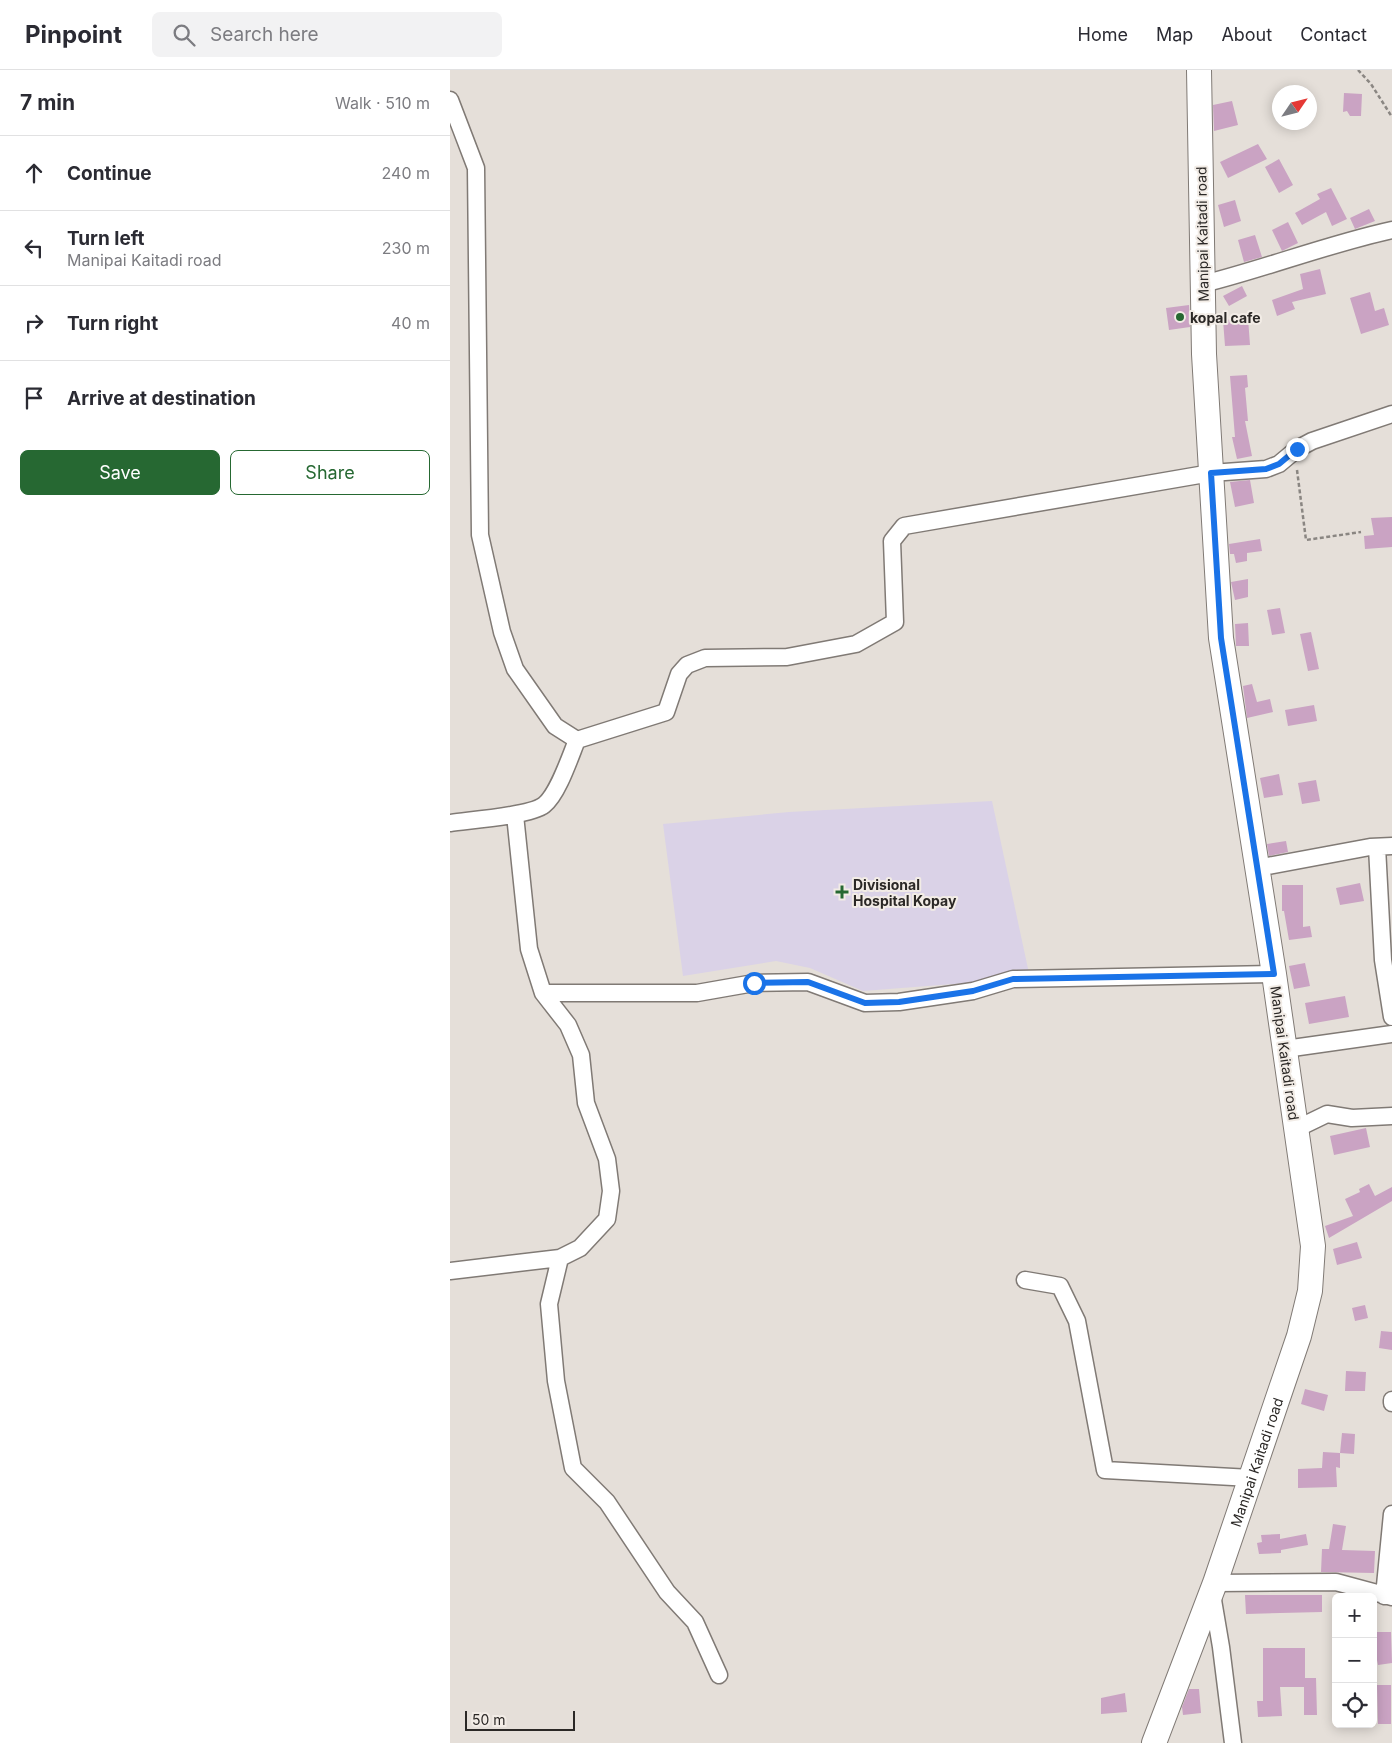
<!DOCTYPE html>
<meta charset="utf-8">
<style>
:root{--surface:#fff;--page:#f2f2f3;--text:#2b2b33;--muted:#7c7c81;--line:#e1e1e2;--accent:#266832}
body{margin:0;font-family:Inter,sans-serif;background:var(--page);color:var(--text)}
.controls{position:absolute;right:15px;bottom:15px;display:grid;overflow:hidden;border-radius:8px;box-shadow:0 2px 12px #0003}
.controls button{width:45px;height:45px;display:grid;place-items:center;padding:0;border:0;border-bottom:1px solid var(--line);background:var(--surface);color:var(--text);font:25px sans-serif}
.compass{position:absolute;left:822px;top:15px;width:45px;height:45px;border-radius:50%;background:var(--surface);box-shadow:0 2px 12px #0003;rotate:55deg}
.scale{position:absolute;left:15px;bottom:12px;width:110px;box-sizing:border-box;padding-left:5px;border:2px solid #2b2826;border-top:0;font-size:14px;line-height:18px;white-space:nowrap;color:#2b2826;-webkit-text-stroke:4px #f2ece6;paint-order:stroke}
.stop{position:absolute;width:15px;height:15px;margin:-11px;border:4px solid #1a73e8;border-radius:50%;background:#fff}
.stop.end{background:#1a73e8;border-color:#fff;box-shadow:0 1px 5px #0008}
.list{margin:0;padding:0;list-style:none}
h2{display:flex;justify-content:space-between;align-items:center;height:65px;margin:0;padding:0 20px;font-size:21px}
h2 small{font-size:16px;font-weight:400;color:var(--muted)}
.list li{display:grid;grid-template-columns:32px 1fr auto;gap:15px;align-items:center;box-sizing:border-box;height:75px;padding:0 20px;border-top:1px solid var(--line)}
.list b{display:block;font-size:19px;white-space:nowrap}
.list p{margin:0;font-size:16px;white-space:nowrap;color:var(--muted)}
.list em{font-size:16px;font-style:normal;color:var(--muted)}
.actions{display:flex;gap:10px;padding:15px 20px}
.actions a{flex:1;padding:11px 0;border:1px solid var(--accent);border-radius:8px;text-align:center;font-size:18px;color:var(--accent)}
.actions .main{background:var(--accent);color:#fff}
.icon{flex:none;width:28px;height:28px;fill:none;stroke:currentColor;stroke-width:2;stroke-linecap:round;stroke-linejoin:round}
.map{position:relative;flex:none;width:942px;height:1673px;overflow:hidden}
header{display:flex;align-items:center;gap:30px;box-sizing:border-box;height:70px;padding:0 25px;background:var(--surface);border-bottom:1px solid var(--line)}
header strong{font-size:24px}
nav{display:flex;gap:28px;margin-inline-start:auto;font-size:18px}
.search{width:350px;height:45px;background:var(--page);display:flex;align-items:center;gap:12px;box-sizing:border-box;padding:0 18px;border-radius:8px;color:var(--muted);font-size:19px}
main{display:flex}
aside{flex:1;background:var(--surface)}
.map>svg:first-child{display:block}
.medical{fill:#dad2e7}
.building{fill:#caa3c3}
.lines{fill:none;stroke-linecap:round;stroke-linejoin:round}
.minor-casing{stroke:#807a75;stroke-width:19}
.secondary-casing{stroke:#807a75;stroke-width:26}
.path{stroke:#8a8682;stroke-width:2.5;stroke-dasharray:4 2.5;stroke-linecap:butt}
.minor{stroke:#fff;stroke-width:16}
.secondary{stroke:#fff;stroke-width:24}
.route{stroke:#1a73e8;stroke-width:6}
.poi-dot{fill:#266832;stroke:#f2ece6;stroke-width:2}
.labels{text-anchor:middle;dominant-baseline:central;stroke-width:4;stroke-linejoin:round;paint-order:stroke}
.street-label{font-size:14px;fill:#2b2826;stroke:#f2ece6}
.poi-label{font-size:14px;font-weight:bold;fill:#2b2826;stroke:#f2ece6;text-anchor:start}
</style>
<header>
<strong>Pinpoint</strong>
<div class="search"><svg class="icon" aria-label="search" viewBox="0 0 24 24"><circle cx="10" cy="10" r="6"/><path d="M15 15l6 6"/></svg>Search here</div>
<nav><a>Home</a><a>Map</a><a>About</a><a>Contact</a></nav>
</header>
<main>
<aside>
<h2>7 min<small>Walk · 510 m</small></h2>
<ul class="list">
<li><svg class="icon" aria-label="ahead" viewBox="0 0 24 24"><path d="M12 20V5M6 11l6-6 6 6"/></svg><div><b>Continue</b></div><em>240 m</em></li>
<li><svg class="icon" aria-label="left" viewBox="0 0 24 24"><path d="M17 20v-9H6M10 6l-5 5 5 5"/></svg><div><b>Turn left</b><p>Manipai Kaitadi road</p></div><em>230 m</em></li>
<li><svg class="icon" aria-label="right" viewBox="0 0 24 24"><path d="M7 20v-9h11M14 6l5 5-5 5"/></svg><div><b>Turn right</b></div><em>40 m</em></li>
<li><svg class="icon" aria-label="arrive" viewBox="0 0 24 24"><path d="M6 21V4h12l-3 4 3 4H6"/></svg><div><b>Arrive at destination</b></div></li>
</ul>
<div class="actions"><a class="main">Save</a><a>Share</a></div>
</aside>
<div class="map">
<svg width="942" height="1673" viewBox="0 0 942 1673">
<rect width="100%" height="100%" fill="#e5dfd9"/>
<path class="medical" d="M542,731L580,908L413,921L360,898L326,891L233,906L213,754L339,742Z"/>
<path class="building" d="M894,23L912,24L911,46H900L897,41L893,42Z
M782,31L788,55L764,61L763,35Z
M808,74L817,89L778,108L770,92Z
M829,89L843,115L829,123L815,97Z
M881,118L897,149L882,156L876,142L852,155L845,143L870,129L867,124Z
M785,130L791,151L774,157L768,135Z
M919,139L925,151L905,159L900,148Z
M838,152L848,173L832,181L822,160Z
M805,165L812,187L794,192L788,170Z
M870,199L876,224L842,232L845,239L827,246L822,230L853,219L850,204Z
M792,216L797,226L779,236L773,226Z
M920,222L925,241L934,238L939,255L911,264L900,228Z
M739,235L740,257L719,260L716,238Z
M798,248L800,275L775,276L773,250Z
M797,305L798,317L795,318L798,351H795L802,386L787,389L782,367H785L780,306Z
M800,410L804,433L785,437L780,412Z
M942,447V477L915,479L914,466L924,465L921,448Z
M810,469L812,481L797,483V491L786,493L784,484H780L779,474Z
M798,509V527L785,530L781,512Z
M830,538L835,563L822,565L817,540Z
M798,553L799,576H786L785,554Z
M861,562L869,599L858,601L850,564Z
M802,614L807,632L820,629L823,642L797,648L793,616Z
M864,635L867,651L838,656L835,640Z
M829,704L833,725L814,728L810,708Z
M866,710L870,731L852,734L848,713Z
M836,771L838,782L819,786L817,774Z
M910,813L914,831L890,835L886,818Z
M832,815H853V857L860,856L862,867L839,870L834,841H832Z
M855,893L860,916L844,919L839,896Z
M895,926L899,947L859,954L855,933Z
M916,1058L920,1077L884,1085L880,1066Z
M919,1114L925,1126L942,1117V1131L879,1168L875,1156L903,1146L895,1129L910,1122L909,1119Z
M907,1172L912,1188L887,1195L883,1179Z
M915,1235L918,1248L905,1251L902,1238Z
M931,1261L942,1262V1280L929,1278Z
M896,1301L916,1302L915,1321H895Z
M855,1319L878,1325L874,1341L851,1334Z
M892,1363L905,1364L904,1384L890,1383Z
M873,1382L890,1383V1398L886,1397L887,1417L848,1418V1399L872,1398Z
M883,1454L896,1456L892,1480L925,1481L924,1503L871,1502L872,1479H879Z
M830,1464V1469L856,1464L858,1475L831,1480V1483L809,1484L807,1473L812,1472L811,1465Z
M795,1525H872V1542L796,1544Z
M926,1562H941L942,1593L928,1595L924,1575H927Z
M813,1578H855V1608H866L867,1645H854V1617H830L832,1646L808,1647L807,1631H813Z
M927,1615H941V1654H928Z
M739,1619H749L751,1643L733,1645L732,1637Z
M675,1623L677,1642L651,1644V1628Z"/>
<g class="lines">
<defs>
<path id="minor" d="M0,30L26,98L30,465L52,562L65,599L105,656L127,670L216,642L229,604L237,595L255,588L337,587L406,574L445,552L442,471L454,456L761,403L816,399L829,394L847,379L862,371L942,344
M753,214C817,198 878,174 942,160
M65,745L79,879L93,923L118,955L131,985L136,1033L157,1089L161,1121L157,1149L130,1178L110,1188L99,1234L106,1311L123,1398L157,1432L217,1522L245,1552L269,1605
M0,753C20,750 80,746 94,735C108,724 120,687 127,670
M927,777L933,890L942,947
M807,798L920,777L942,776
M93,923H247L304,913L358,912L415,933L449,932L523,921L563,909L824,904
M835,979L942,964
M846,1059L877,1044L902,1048L942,1046
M0,1201L110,1188
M575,1210L610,1216L627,1251L655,1400L801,1408
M942,1330V1333
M765,1513L886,1512L942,1527
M762,1524L771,1577L783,1673
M934,1526L942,1444"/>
<g id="secondary">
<path id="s1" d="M704,1673L765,1513L849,1266L860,1221L863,1176L824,904L771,568L754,284L749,0"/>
</g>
</defs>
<use href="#minor" class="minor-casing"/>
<use href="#secondary" class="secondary-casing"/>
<path class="path" d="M908,0L921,14L942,47
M847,400L856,470L911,462"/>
<use href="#minor" class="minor"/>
<use href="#secondary" class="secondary"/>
</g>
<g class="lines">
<path class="route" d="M304,913L358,912L415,933L449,932L523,921L563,909L824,904L771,568L761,403L816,399L829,394L847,379"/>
</g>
<g class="poi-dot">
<circle cx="730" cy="247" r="5"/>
<path d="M389.5 814.5h5v5h5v5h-5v5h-5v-5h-5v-5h5z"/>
</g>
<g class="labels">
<g class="street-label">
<text transform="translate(752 164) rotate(-91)">Manipai Kaitadi road</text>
<text transform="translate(835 983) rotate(82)">Manipai Kaitadi road</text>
<text stroke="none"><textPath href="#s1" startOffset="299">Manipai Kaitadi road</textPath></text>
</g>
<g class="poi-label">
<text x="740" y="247">kopal cafe</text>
<text x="403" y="814">Divisional<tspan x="403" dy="16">Hospital Kopay</tspan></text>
</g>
</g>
</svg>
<div class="controls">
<button>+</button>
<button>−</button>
<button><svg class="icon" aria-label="locate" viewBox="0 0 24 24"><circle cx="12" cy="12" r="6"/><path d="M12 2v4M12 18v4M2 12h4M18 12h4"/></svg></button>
</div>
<svg class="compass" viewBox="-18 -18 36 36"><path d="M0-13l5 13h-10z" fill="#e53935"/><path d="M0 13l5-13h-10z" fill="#7c7c81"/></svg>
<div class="scale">50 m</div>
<div class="stop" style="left:304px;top:913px"></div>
<div class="stop end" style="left:847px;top:379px"></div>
</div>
</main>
